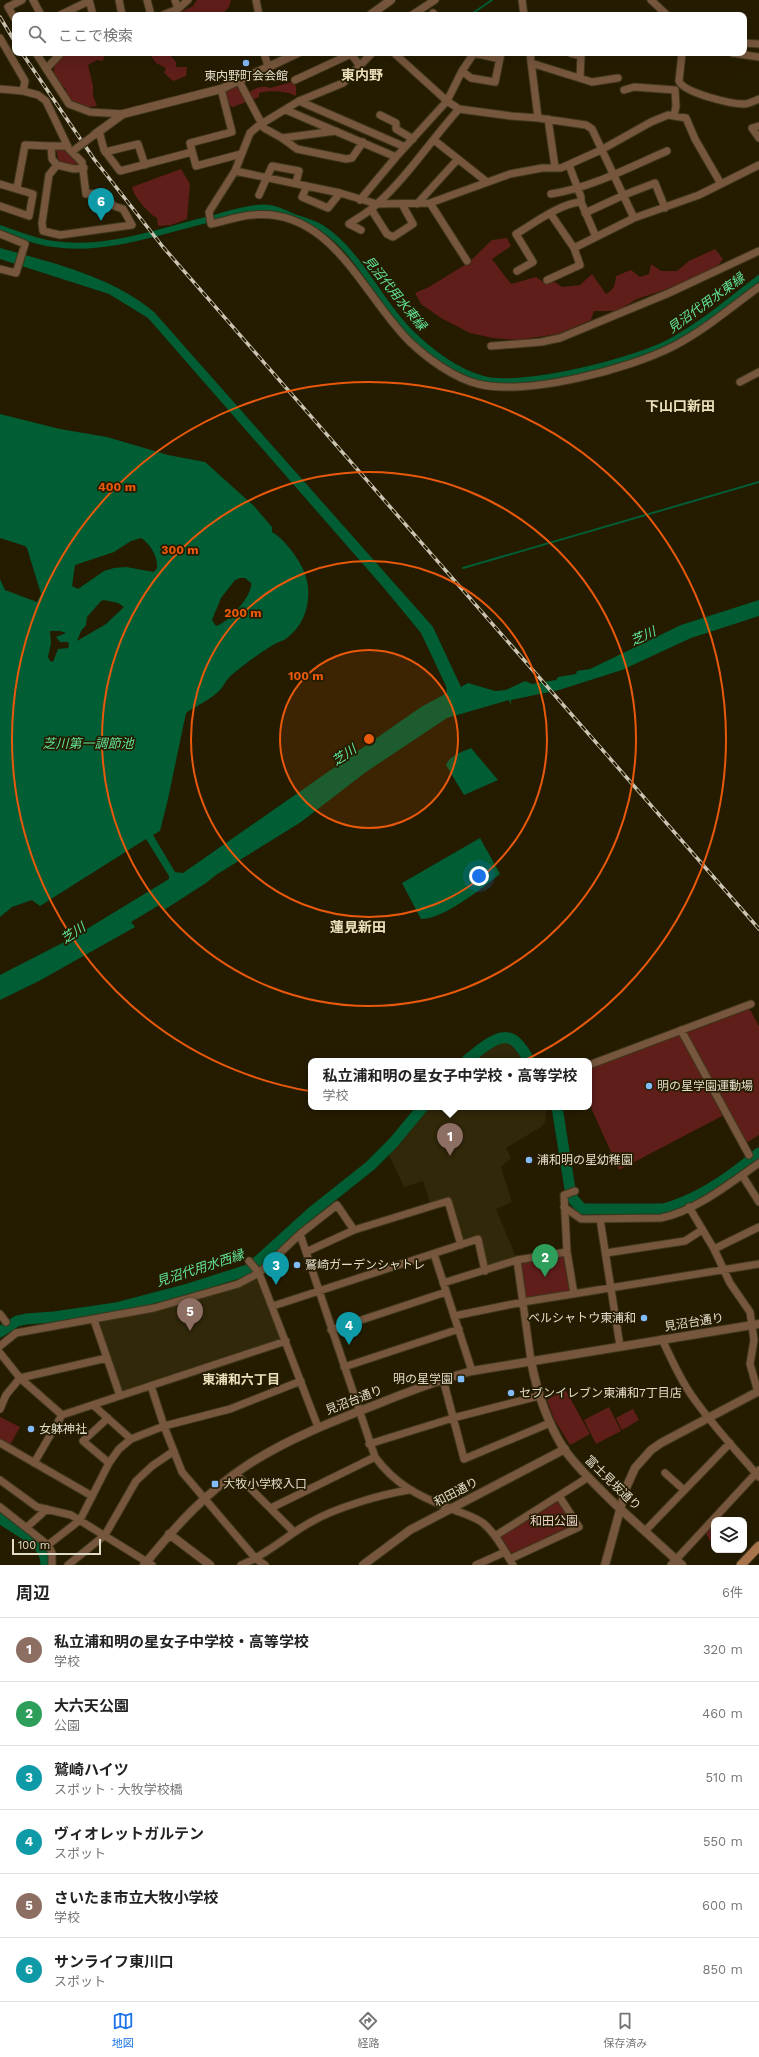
<!DOCTYPE html>
<html lang="ja">
<meta charset="utf-8">
<style>
:root{--surface:#fff;--page:#f6f6f6;--text:#222;--muted:#767676;--line:#e0e0e0;--accent:#1a73e8}
body{margin:0;font-family:"Work Sans","Noto Sans JP",sans-serif;background:var(--page);color:var(--text)}
.controls{position:absolute;right:12px;bottom:12px;display:grid;overflow:hidden;border-radius:8px;box-shadow:0 4px 16px #0002}
.controls button{width:36px;height:36px;display:grid;place-items:center;padding:0;border:0;border-bottom:1px solid var(--line);background:var(--surface);color:var(--text);font:20px sans-serif}
.scale{position:absolute;left:12px;bottom:10px;width:89px;box-sizing:border-box;padding-left:4px;border:2px solid #e1dbca;border-top:0;font-size:11px;line-height:14px;white-space:nowrap;color:#e1dbca;-webkit-text-stroke:3px #251c00;paint-order:stroke}
.you{position:absolute;left:479px;top:876px;width:14px;height:14px;margin:-10px;border:3px solid #fff;border-radius:50%;background:#1a73e8;box-shadow:0 0 0 6px #1a73e833}
.badge{display:grid;place-items:center;width:26px;height:26px;border-radius:50%;background:var(--accent);color:#fff;font-size:13px;font-weight:700}
.pin{position:absolute;translate:-50% -33px;filter:drop-shadow(0 1px 2px #0008)}
.pin::after{content:'';position:absolute;top:21px;width:14px;height:12px;background:inherit;clip-path:polygon(0 0,100% 0,50% 100%)}
.popup{position:absolute;left:308px;top:1058px;width:284px;height:52px;box-sizing:border-box;display:grid;place-content:center;border-radius:8px;background:var(--surface);filter:drop-shadow(0 1px 3px #0005);font-size:13px;white-space:nowrap;color:var(--muted)}
.popup b{font-size:15px;color:var(--text)}
.popup::after{content:'';position:absolute;left:50%;top:100%;margin-left:-8px;border:8px solid transparent;border-top-color:var(--surface)}
.list{margin:0;padding:0;list-style:none}
h2{display:flex;justify-content:space-between;align-items:center;height:52px;margin:0;padding:0 16px;font-size:17px}
h2 small{font-size:13px;font-weight:400;color:var(--muted)}
.list li{display:grid;grid-template-columns:26px 1fr auto;gap:12px;align-items:center;box-sizing:border-box;height:64px;padding:0 16px;border-top:1px solid var(--line)}
.list b{display:block;font-size:15px;white-space:nowrap}
.list p{margin:0;font-size:13px;white-space:nowrap;color:var(--muted)}
.list em{font-size:13px;font-style:normal;color:var(--muted)}
.icon{flex:none;width:22px;height:22px;fill:none;stroke:currentColor;stroke-width:2;stroke-linecap:round;stroke-linejoin:round}
.map{position:relative;flex:none;width:759px;height:1565px;overflow:hidden}
.search{position:absolute;background:var(--surface);box-shadow:0 4px 16px #0002;left:12px;right:12px;top:12px;height:44px;display:flex;align-items:center;gap:10px;box-sizing:border-box;padding:0 14px;border-radius:8px;color:var(--muted);font-size:15px}
.sheet{height:436px;background:var(--surface)}
nav{display:flex;justify-content:space-around;align-items:center;box-sizing:border-box;height:56px;border-top:1px solid var(--line);background:var(--surface);font-size:11px;color:var(--muted)}
nav a{display:grid;justify-items:center;gap:2px}
nav .on{color:var(--accent)}
.map>svg:first-child{display:block}
.built{fill:#31280a}
.green{fill:#5f1e1a}
.water{fill:#015d34;fill-rule:evenodd}
.lines{fill:none;stroke-linecap:round;stroke-linejoin:round}
.stream{stroke:#015d34;stroke-width:2}
.canal{stroke:#015d34;stroke-width:6}
.river{stroke:#015d34;stroke-width:11}
.minor-casing{stroke:#3f371c;stroke-width:9}
.tertiary-casing{stroke:#3f371c;stroke-width:10}
.secondary-casing{stroke:#3f371c;stroke-width:11}
.minor{stroke:#76563c;stroke-width:7}
.tertiary{stroke:#76563c;stroke-width:8}
.secondary{stroke:#aa764c;stroke-width:9}
.rail-casing{stroke:#cac4b2;stroke-width:3.5}
.rail{stroke:#251c00;stroke-width:2;stroke-dasharray:6;stroke-linecap:butt}
.minor-bridge-casing{stroke:#3f371c;stroke-width:9;stroke-linecap:butt}
.minor-bridge{stroke:#76563c;stroke-width:7}
.ring{fill:none;stroke:#e8590c;stroke-width:2}
.poi-dot{fill:#83bcfb;stroke:#251c00;stroke-width:1.5}
.labels{text-anchor:middle;dominant-baseline:central;stroke-width:3.5;stroke-linejoin:round;paint-order:stroke}
.poi-label{font-size:12px;fill:#e1dbca;stroke:#251c00;text-anchor:start}
.street-label{font-size:12px;fill:#e1dbca;stroke:#251c00}
.park-label{font-size:12px;fill:#edd1cd;stroke:#251c00}
.water-label{font-size:13px;font-style:italic;fill:#60e499;stroke:#251c00}
.neighbourhood-label{font-size:13px;font-weight:bold;fill:#ece0bc;stroke:#251c00}
.quarter-label{font-size:14px;font-weight:bold;fill:#ece0bc;stroke:#251c00}
.centre{fill:#e8590c;stroke:#251c00;stroke-width:2}
.ring-label{font-size:12px;text-anchor:middle;font-weight:bold;fill:#e8590c;stroke:#251c00;stroke-width:3.5;stroke-linejoin:round;paint-order:stroke}
</style>
<div class="map">
<svg width="759" height="1565" viewBox="0 0 759 1565">
<rect width="100%" height="100%" fill="#251c00"/>
<path class="built" d="M503,1041L510,1042L526,1061H472L498,1042Z
M428,1107H551L546,1110L545,1122L541,1127L506,1148L511,1158L501,1167L512,1202L496,1209L516,1257L487,1266L480,1236L465,1242L462,1240L450,1197L430,1203L423,1181L404,1187L388,1153Z
M256,1276L258,1278L282,1338L280,1340L123,1393L98,1323L99,1321Z"/>
<path class="green" d="M197,0H231L229,7L225,11L226,15H175L193,6Z
M66,53H117L104,56L103,61L97,60L88,65L93,86V96L97,106C85,109 64,104 66,89C62,86 60,84 57,79C49,68 57,61 66,53Z
M149,53H168L176,62V67H187L186,76L173,81L164,73L166,68L156,63Z
M292,82L296,86V96C287,91 269,90 259,93V97L233,107C226,104 222,95 227,89L239,85L247,94C255,88 261,85 270,88Z
M56,149H64L80,164L74,166L59,162Z
M181,169L190,184L187,219L171,225L158,226L157,218C149,214 133,196 132,187Z
M507,238L511,246L492,259L511,284L536,277L545,283L555,282L562,287L580,285L592,274L606,294C614,290 615,285 616,276L631,270L640,277L649,274L651,264L661,271H677L689,261L715,249L723,259L714,270L679,285L637,299L617,311H594L591,320L558,334L517,340L493,338L470,333L441,318L421,304L415,293L429,287L468,263L492,240Z
M749,1008L759,1026V1135L746,1143L685,1031Z
M679,1033L724,1115L619,1170L589,1103V1068Z
M563,1255L566,1256L571,1290L569,1292L526,1298L520,1265L521,1262Z
M565,1389L590,1434L570,1445L554,1419L547,1400Z
M609,1407L621,1431L596,1444L584,1420Z
M633,1409L639,1420L622,1430L616,1418Z
M0,1417L20,1427L10,1445L0,1440Z
M557,1500H560L576,1525L510,1556L500,1537Z
M713,1523L714,1524V1548L705,1532Z"/>
<path class="water" d="M0,248C53,263 111,276 154,312L433,627L461,687L468,683L495,691L506,690L525,681L532,684L556,680L558,677L576,674L577,671L590,669L681,625L759,600V616L691,638L622,670L559,690L511,700V705L509,700L447,718L366,772L301,822L216,875L206,883L164,910L161,904L131,922L135,927L39,981L0,1000V975L72,938L169,879V876L146,839L40,906L32,900L12,907L0,917V579L5,590L37,602L41,594L27,548L25,546L0,538V414L60,429L107,437L168,455L205,462L254,506L272,527V532C284,539 295,554 302,567C314,590 309,622 287,638C283,641 278,642 273,645C260,653 246,663 234,673C227,678 225,684 221,689C211,700 197,705 186,713L168,799L160,831L153,835L175,872L183,873L421,707L447,693L446,686L421,633L383,587L148,318L109,294L0,259ZM141,538C150,544 158,556 157,568L154,572L126,567L114,568L104,571L78,589L72,586L75,565L114,552L131,541ZM240,578H245L251,583C253,595 228,623 216,626L212,620L221,598L235,580ZM104,600L118,603L124,607L106,624L77,641L81,631L86,625L87,617L101,601ZM50,631H60L66,633L56,637L60,642H68L69,646L68,648L58,649L53,662L50,661L48,657L51,643Z
M471,748L498,780L464,795L446,765C450,755 462,752 471,748Z
M480,838L500,874C482,888 444,919 421,919L402,883Z"/>
<g class="lines">
<path class="stream" d="M470,15L492,0
M463,568L759,482"/>
<path class="canal" d="M0,228C17,234 35,242 54,244C105,252 161,231 210,219C225,215 256,205 270,208C278,209 286,214 294,217C303,220 314,223 322,228C361,254 378,301 411,333C430,352 457,372 483,379C521,390 641,360 675,339C705,322 732,299 759,278"/>
<path class="river" d="M466,1061C479,1051 502,1027 517,1043C522,1048 526,1055 530,1061
M557,1107L570,1189L573,1199L582,1209H663C696,1201 733,1175 759,1153
M0,1332L17,1321L26,1319L54,1317L116,1308L188,1289L248,1270L312,1212L370,1166L393,1143L423,1107
M0,1518C15,1530 47,1541 46,1565"/>
<defs>
<path id="minor" d="M33,0L41,15
M89,0L93,15
M119,0L122,15
M147,0L151,15
M175,0L178,9
M256,0L259,15
M522,0L524,15
M651,0L667,15
M433,13L435,15
M60,15L89,1
M163,15L178,9L188,0
M412,15L435,0
M15,19L8,7L22,0
M0,38L25,81L23,91
M744,43L759,44
M36,53L69,104L90,112L123,114
M264,53L268,66
M372,53L343,83L299,101L258,126L250,133L235,171L209,212L211,224C225,221 239,216 252,215C332,207 363,296 410,342C428,359 454,378 478,384C527,396 630,369 674,346C705,330 731,307 759,287
M394,53L447,101L459,109L511,116L538,118L586,125L592,129L634,218
M474,53L500,59
M530,53L538,118
M570,53L581,56L580,78
M682,53L679,81C684,93 731,104 744,104C749,104 754,101 759,99
M732,53L759,57
M531,63L592,82L618,78
M46,69L61,53
M462,71L471,78L495,82L501,53
M295,80L351,54L360,66
M239,81L264,128L282,138L297,149L346,159L352,158L363,142
M0,89L23,91L38,95L46,101L69,149L82,162L86,194L102,193L114,206L123,209L132,225L60,235L43,231L42,223L49,175L57,165
M221,89L232,132L190,143L196,166L241,154
M624,90L634,87L675,90L676,106L674,116
M299,101L405,147
M286,110L396,157
M380,115L396,123V129L413,139
M548,119L555,167
M759,126L752,128L759,138
M99,131L104,150L120,171L192,152
M282,138L336,131
M434,140L487,182
M67,146H51L52,159L57,165L74,169L84,168
M105,152L138,144L145,165
M569,165L581,197V202L596,237
M235,171L340,193L377,204L430,203L510,174L542,168H561L601,150L651,122L668,115L686,118L695,139L721,184
M0,184L33,194L29,216L0,206
M307,186L302,197L328,208L340,193
M17,188L25,145L51,146
M551,194C591,188 630,167 667,151
M259,195L272,166L299,171L296,183
M360,200L396,157L447,101L462,71L474,53
M430,203L467,261
M417,204L458,159
M371,209L387,234L393,237L413,224L402,204
M585,213L624,195L655,183L665,208
M361,230L349,224C358,218 369,212 377,204C408,176 431,140 459,109
M0,234L25,244L16,273L0,269
M574,248L634,218L699,195L759,165
M517,271L533,262L516,234C533,224 561,203 581,202
M547,280L580,265L574,248L550,213
M491,346L541,342L560,338L669,293L759,251
M740,382L759,372
M681,1030L749,1155
M589,1065L751,1004
M742,1175L759,1202
M564,1207L581,1219L661,1218C694,1212 732,1182 759,1163
M689,1207L714,1249L730,1283L750,1312L754,1340L750,1364L758,1392
M600,1219L620,1346
M300,1234L375,1457C395,1484 418,1496 449,1508C461,1513 473,1516 483,1523C496,1534 504,1550 513,1565
M714,1249L759,1227
M306,1252L354,1230L448,1201L461,1245
M606,1253L685,1241L702,1230
M434,1254L472,1371
M517,1260L531,1361
M249,1261L259,1273L318,1427
M443,1283L517,1260L567,1252
M574,1294L567,1252L564,1195L575,1191
M273,1306L478,1239L485,1271
M0,1314L6,1322
M454,1316L523,1302L759,1264
M94,1320L120,1396
M331,1330L446,1292
M662,1339C671,1359 680,1379 692,1396C712,1425 736,1450 759,1477
M0,1346L16,1333L154,1308L238,1284L259,1273L300,1234L337,1205L354,1230
M0,1353L20,1378L62,1415
M344,1367L459,1329
M443,1379L464,1459L550,1423
M151,1386L164,1426L182,1472L256,1559L265,1565
M93,1405L131,1439
M0,1409L6,1395L20,1378L107,1358
M108,1418L83,1441L109,1463
M0,1443L92,1496
M369,1444L453,1418L539,1396
M34,1463L62,1415L286,1341
M665,1473L684,1490
M236,1474L294,1532
M0,1480L37,1507L71,1515L152,1565
M0,1507L48,1545L52,1553V1565
M271,1508L375,1457
M27,1527L47,1509
M645,1531L730,1443
M495,1536L587,1478
M48,1545L80,1520L109,1463L119,1449L131,1439L164,1426L230,1409L301,1381
M510,1559L579,1527L559,1496
M68,1565L105,1535L136,1481L152,1466L174,1451
M241,1565C267,1555 287,1535 311,1522C335,1508 382,1494 409,1490
M476,1565L505,1552
M671,1565L759,1470"/>
<path id="tertiary" d="M370,15L391,0
M94,135L123,114L221,89L298,53
M531,1361C537,1392 547,1422 564,1449C579,1470 598,1487 616,1505C638,1525 660,1545 682,1565
M169,1534L210,1565
M144,1565C175,1527 207,1491 249,1464C288,1439 331,1422 375,1405C407,1392 439,1380 472,1371L759,1324
M363,1565L410,1530L565,1449
M605,1565L626,1488L635,1468L651,1450L661,1443L759,1391"/>
<path id="secondary" d="M741,1565L759,1546"/>
</defs>
<use href="#minor" class="minor-casing"/>
<use href="#tertiary" class="tertiary-casing"/>
<use href="#secondary" class="secondary-casing"/>
<use href="#minor" class="minor"/>
<use href="#tertiary" class="tertiary"/>
<use href="#secondary" class="secondary"/>
<defs>
<path id="rail" d="M0,17L15,42
M22,53L94,159L163,247L759,929"/>
</defs>
<use href="#rail" class="rail-casing"/>
<use href="#rail" class="rail"/>
<defs>
<path id="minor-bridge" d="M74,150L94,135"/>
</defs>
<use href="#minor-bridge" class="minor-bridge-casing"/>
<use href="#minor-bridge" class="minor-bridge"/>
</g>
<circle cx="369" cy="739" r="89" fill="#e8590c" fill-opacity=".12"/>
<g class="ring">
<circle cx="369" cy="739" r="89"/>
<circle cx="369" cy="739" r="178"/>
<circle cx="369" cy="739" r="267"/>
<circle cx="369" cy="739" r="357"/>
</g>
<g class="poi-dot">
<circle cx="246" cy="63" r="4"/>
<circle cx="649" cy="1086" r="4"/>
<circle cx="529" cy="1160" r="4"/>
<circle cx="297" cy="1265" r="4"/>
<circle cx="644" cy="1318" r="4"/>
<rect x="457" y="1375" width="8" height="8" rx="2"/>
<circle cx="511" cy="1393" r="4"/>
<circle cx="31" cy="1429" r="4"/>
<rect x="211" y="1480" width="8" height="8" rx="2"/>
</g>
<g class="labels">
<g class="poi-label">
<text x="246" y="76" text-anchor="middle">東内野町会会館</text>
<text x="657" y="1086">明の星学園運動場</text>
<text x="537" y="1160">浦和明の星幼稚園</text>
<text x="305" y="1265">鷲崎ガーデンシャトレ</text>
<text x="636" y="1318" text-anchor="end">ベルシャトウ東浦和</text>
<text x="453" y="1379" text-anchor="end">明の星学園</text>
<text x="519" y="1393">セブンイレブン東浦和7丁目店</text>
<text x="39" y="1429">女躰神社</text>
<text x="223" y="1484">大牧小学校入口</text>
</g>
<g class="street-label">
<text transform="translate(694 1322) rotate(-9)">見沼台通り</text>
<text transform="translate(354 1400) rotate(-21)">見沼台通り</text>
<text transform="translate(613 1483) rotate(44)">富士見坂通り</text>
<text transform="translate(456 1492) rotate(-28)">和田通り</text>
</g>
<g class="park-label">
<text x="554" y="1521">和田公園</text>
</g>
<g class="water-label">
<text transform="translate(395 293) rotate(51)">見沼代用水東縁</text>
<text transform="translate(706 303) rotate(-36)">見沼代用水東縁</text>
<text transform="translate(643 636) rotate(-24)">芝川</text>
<text x="88" y="743">芝川第一調節池</text>
<text transform="translate(344 755) rotate(-34)">芝川</text>
<text transform="translate(73 933) rotate(-34)">芝川</text>
<text transform="translate(200 1268) rotate(-18)">見沼代用水西縁</text>
</g>
<g class="neighbourhood-label">
<text x="241" y="1379">東浦和六丁目</text>
</g>
<g class="quarter-label">
<text x="362" y="75">東内野</text>
<text x="680" y="406">下山口新田</text>
<text x="358" y="927">蓮見新田</text>
</g>
</g>
<circle cx="369" cy="739" r="6" class="centre"/>
<g class="ring-label">
<text x="117" y="491">400 m</text>
<text x="180" y="554">300 m</text>
<text x="243" y="617">200 m</text>
<text x="306" y="680">100 m</text>
</g>
</svg>
<div class="controls">
<button><svg class="icon" aria-label="layers" viewBox="0 0 24 24"><path d="M12 4l9 5-9 5-9-5zM3 14l9 5 9-5"/></svg></button>
</div>
<div class="scale">100 m</div>
<div class="you"></div>
<div class="pin badge" style="left:450px;top:1156px;background:#8d6e63">1</div>
<div class="popup"><b>私立浦和明の星女子中学校・高等学校</b>学校</div>
<div class="pin badge" style="left:545px;top:1277px;background:#2e9e5b">2</div>
<div class="pin badge" style="left:276px;top:1285px;background:#0f9aa8">3</div>
<div class="pin badge" style="left:349px;top:1345px;background:#0f9aa8">4</div>
<div class="pin badge" style="left:190px;top:1331px;background:#8d6e63">5</div>
<div class="pin badge" style="left:101px;top:221px;background:#0f9aa8">6</div>
<div class="search"><svg class="icon" aria-label="search" viewBox="0 0 24 24"><circle cx="10" cy="10" r="6"/><path d="M15 15l6 6"/></svg>ここで検索</div>
</div>
<section class="sheet">
<h2>周辺<small>6件</small></h2>
<ul class="list">
<li><span class="badge" style="background:#8d6e63">1</span><div><b>私立浦和明の星女子中学校・高等学校</b><p>学校</p></div><em>320 m</em></li>
<li><span class="badge" style="background:#2e9e5b">2</span><div><b>大六天公園</b><p>公園</p></div><em>460 m</em></li>
<li><span class="badge" style="background:#0f9aa8">3</span><div><b>鷲崎ハイツ</b><p>スポット · 大牧学校橋</p></div><em>510 m</em></li>
<li><span class="badge" style="background:#0f9aa8">4</span><div><b>ヴィオレットガルテン</b><p>スポット</p></div><em>550 m</em></li>
<li><span class="badge" style="background:#8d6e63">5</span><div><b>さいたま市立大牧小学校</b><p>学校</p></div><em>600 m</em></li>
<li><span class="badge" style="background:#0f9aa8">6</span><div><b>サンライフ東川口</b><p>スポット</p></div><em>850 m</em></li>
</ul>
</section>
<nav>
<a class="on"><svg class="icon" aria-label="map" viewBox="0 0 24 24"><path d="M3 6l6-2 6 2 6-2v14l-6 2-6-2-6 2zM9 4v14M15 6v14"/></svg>地図</a>
<a><svg class="icon" aria-label="directions" viewBox="0 0 24 24"><path d="M12 3l9 9-9 9-9-9zM9 14v-3h6M13 9l2 2-2 2"/></svg>経路</a>
<a><svg class="icon" aria-label="saved" viewBox="0 0 24 24"><path d="M7 4h10v16l-5-4-5 4z"/></svg>保存済み</a>
</nav>
